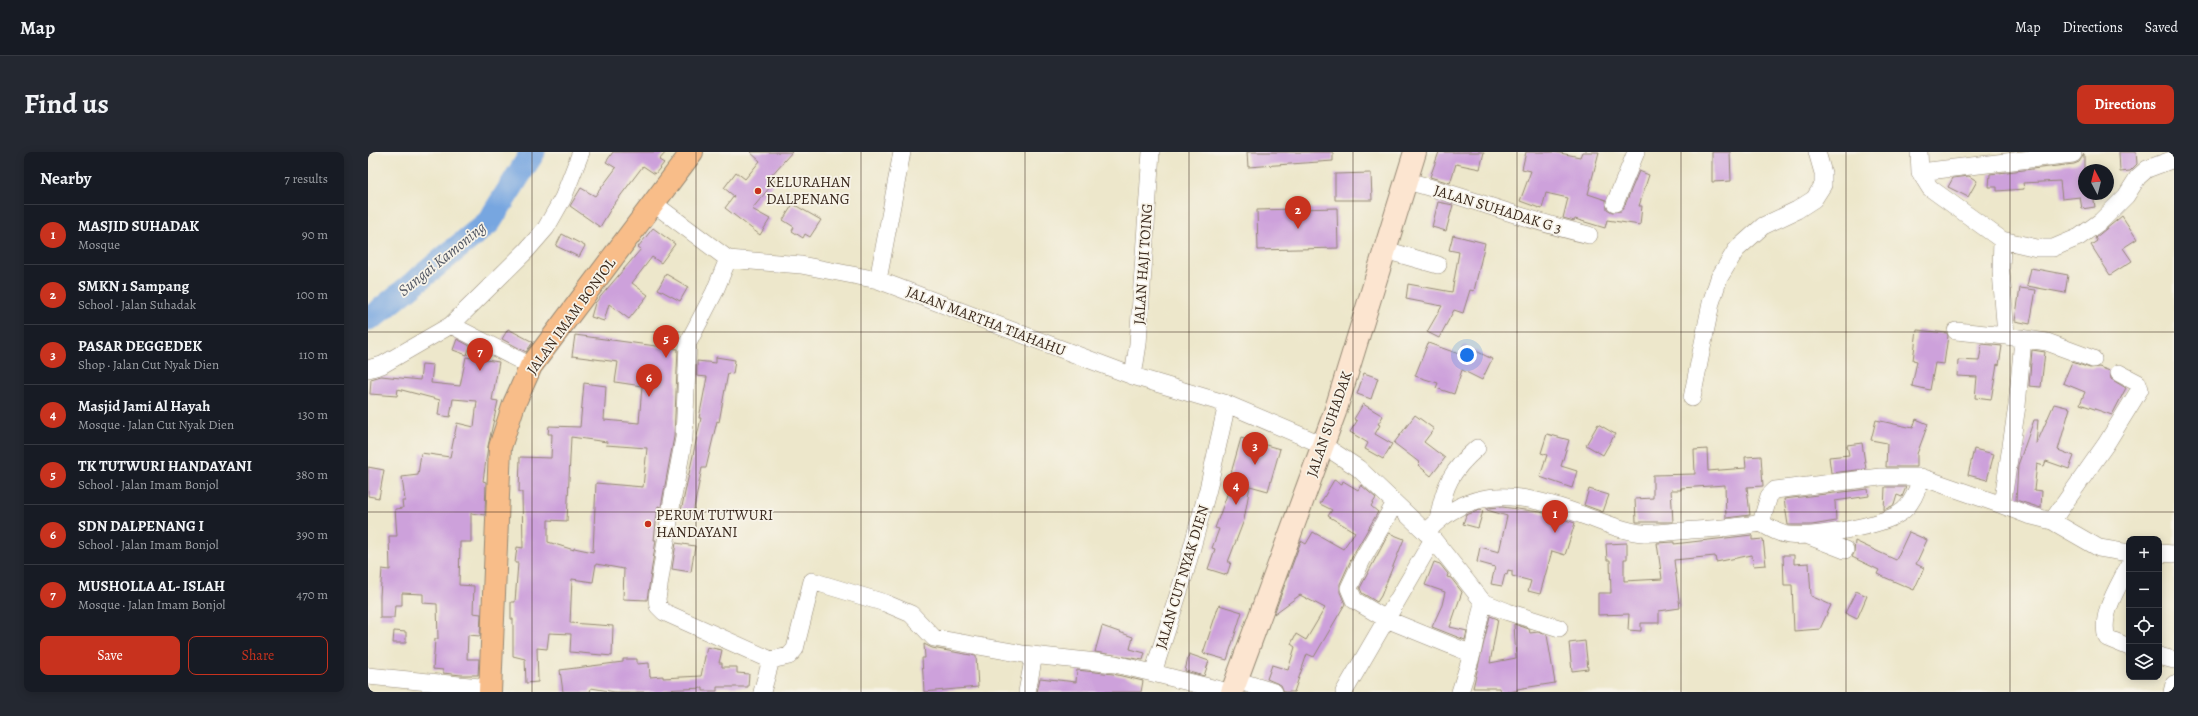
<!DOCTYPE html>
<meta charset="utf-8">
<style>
:root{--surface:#171b24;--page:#242831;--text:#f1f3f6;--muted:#9ea1a6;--line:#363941;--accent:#c8321e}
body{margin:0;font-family:Alegreya,serif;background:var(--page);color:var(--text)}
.controls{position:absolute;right:12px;bottom:12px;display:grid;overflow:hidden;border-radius:8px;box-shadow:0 2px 10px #0003}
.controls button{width:36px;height:36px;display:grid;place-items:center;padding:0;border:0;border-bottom:1px solid var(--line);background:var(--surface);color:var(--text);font:20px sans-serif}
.compass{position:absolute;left:1710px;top:12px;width:36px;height:36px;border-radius:50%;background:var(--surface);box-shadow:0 2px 10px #0003;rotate:353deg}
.you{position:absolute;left:1099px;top:203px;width:14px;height:14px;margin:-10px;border:3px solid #fff;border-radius:50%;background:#1a73e8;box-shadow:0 0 0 6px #1a73e833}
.badge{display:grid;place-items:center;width:26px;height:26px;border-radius:50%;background:var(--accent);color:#fff;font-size:13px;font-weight:700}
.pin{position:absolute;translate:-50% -33px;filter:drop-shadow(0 1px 2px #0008)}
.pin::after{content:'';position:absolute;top:21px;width:14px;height:12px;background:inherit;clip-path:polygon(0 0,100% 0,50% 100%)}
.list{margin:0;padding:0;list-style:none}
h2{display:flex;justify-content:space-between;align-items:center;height:52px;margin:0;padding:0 16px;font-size:17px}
h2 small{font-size:13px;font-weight:400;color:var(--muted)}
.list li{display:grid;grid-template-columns:26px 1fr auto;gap:12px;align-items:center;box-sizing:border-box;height:60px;padding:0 16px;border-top:1px solid var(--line)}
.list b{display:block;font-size:15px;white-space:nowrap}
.list p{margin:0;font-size:13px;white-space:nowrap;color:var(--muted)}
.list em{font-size:13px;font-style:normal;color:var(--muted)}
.actions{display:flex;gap:8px;padding:12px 16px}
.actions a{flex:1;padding:9px 0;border:1px solid var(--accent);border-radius:8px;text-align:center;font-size:14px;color:var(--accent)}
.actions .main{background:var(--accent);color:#fff}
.icon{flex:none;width:22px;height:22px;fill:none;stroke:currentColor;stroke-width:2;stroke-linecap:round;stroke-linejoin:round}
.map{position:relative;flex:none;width:1806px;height:540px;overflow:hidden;border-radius:8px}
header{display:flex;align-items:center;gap:24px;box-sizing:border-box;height:56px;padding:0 20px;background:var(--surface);border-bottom:1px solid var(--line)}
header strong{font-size:19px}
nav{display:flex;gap:22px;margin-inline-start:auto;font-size:14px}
.intro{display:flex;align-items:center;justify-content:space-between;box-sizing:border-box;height:96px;padding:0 24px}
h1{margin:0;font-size:28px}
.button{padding:10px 18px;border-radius:8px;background:var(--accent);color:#fff;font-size:14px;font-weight:700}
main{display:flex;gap:24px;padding:0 24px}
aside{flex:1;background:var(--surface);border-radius:8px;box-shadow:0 2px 10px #0003}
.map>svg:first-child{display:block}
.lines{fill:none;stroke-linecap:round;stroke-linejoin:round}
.river{stroke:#77a6e0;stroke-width:25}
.building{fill:#cda1db;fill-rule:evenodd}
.street-casing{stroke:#948874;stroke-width:18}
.secondary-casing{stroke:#948874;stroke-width:24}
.primary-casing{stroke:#948874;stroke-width:24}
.street{stroke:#fff;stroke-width:17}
.secondary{stroke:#fce5d0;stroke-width:22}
.primary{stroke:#f8bd89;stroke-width:22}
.grid{fill:none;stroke:#3b2a1e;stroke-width:1;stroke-opacity:0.55}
.poi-dot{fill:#c8321e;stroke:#f7f3e8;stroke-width:1.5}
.labels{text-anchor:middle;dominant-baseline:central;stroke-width:3.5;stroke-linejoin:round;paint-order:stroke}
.poi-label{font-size:15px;fill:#3b2a1e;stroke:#f7f3e8;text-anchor:start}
.street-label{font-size:15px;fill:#3b2a1e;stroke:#f7f3e8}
.water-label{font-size:16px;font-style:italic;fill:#505562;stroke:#f7f3e8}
</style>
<header>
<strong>Map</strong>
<nav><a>Map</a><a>Directions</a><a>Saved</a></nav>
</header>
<div class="intro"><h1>Find us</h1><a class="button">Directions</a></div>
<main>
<aside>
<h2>Nearby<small>7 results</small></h2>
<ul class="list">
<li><span class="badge">1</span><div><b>MASJID SUHADAK</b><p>Mosque</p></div><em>90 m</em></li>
<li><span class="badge">2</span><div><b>SMKN 1 Sampang</b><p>School · Jalan Suhadak</p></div><em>100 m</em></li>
<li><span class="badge">3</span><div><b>PASAR DEGGEDEK</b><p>Shop · Jalan Cut Nyak Dien</p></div><em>110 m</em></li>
<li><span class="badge">4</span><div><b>Masjid Jami Al Hayah</b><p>Mosque · Jalan Cut Nyak Dien</p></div><em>130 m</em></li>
<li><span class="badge">5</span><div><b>TK TUTWURI HANDAYANI</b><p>School · Jalan Imam Bonjol</p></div><em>380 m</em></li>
<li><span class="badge">6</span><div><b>SDN DALPENANG I</b><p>School · Jalan Imam Bonjol</p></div><em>390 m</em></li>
<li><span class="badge">7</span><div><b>MUSHOLLA AL- ISLAH</b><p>Mosque · Jalan Imam Bonjol</p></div><em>470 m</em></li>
</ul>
<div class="actions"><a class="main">Save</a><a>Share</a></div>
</aside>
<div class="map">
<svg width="1806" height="540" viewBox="0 0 1806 540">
<rect width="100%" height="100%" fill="#f7f3e8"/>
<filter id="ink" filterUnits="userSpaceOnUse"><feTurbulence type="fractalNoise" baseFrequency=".025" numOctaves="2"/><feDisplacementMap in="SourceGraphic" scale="8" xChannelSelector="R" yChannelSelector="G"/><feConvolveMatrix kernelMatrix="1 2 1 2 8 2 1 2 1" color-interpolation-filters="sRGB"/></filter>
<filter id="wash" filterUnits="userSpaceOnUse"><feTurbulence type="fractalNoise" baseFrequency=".012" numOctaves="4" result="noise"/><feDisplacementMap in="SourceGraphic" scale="16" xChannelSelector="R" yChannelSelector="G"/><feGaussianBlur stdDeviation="0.9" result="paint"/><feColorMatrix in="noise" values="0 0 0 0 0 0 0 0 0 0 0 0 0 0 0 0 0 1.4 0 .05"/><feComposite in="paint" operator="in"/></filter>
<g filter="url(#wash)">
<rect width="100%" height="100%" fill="#ede7cb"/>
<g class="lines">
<path class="river" d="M0,166L7,163L121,70L165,0"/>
</g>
<g id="blocks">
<path class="building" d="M245,0H298L291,8L296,11L287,22L275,14L244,55L232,75L202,54L213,36L227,44L248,16L238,10Z
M382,0H424L401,26L407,29L384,57L402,67L392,83L357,56L366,44L356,36L368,20L377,27L392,9Z
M879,0H965V9L880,15Z
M1071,0H1116L1112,17L1088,12L1082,31L1062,25Z
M1158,0H1187L1212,5L1214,0H1231L1220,42L1238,48L1239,57L1244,60L1253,59L1256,55L1271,19L1281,23L1271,54H1274L1272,73L1239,68L1237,76L1207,67L1206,69L1195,66L1200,46L1178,41L1174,57L1152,49L1163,19L1154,17Z
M1344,0H1362L1363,29L1344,30Z
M1751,0H1768L1769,12L1762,19L1752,20Z
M1716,2V42H1725L1727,55L1714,57L1712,45L1694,47L1692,29L1655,31L1656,37L1629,39V35H1621L1622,22L1706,12L1711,10Z
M1003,21L1004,48H967V22Z
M1601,24L1609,29L1600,45L1580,35L1585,26Z
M1070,50L1085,53L1078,79L1064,75Z
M425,52L453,68L442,85L437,82L435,86L424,79L426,75L415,68Z
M969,56L970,96L890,98L889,58Z
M1754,64L1769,87L1755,96L1764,109L1742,123L1723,93L1729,89L1727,86Z
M285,76L307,92L293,111L284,105L264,131L280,143L261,167L241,152L236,169L223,165L227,151L273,97L270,95Z
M194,82L217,94L211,105L188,94Z
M1085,83L1117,91L1106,139L1102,138L1095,161L1086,158L1071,186L1059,180L1074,154L1038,147L1040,132L1084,140L1091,100L1081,98Z
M1663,116L1700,123L1697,141L1659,134Z
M298,122L320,135L312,149L290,137Z
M1652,136L1668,138L1662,172L1647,169Z
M140,177L165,190L158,200L134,187Z
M1549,178L1579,181L1580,184L1576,212L1567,211L1562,238L1544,234L1549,209L1545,208Z
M207,183L310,197L306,285L293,355L290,354L286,388H288L279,448L255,447L256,417L228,412L225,430L204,427L202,471L245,474L244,504L202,500L203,482L181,481L179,497L169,496L170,530L158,531L157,507L145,504V467H143V450H147L150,411H147L149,395L155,396L154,340H151L152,305L183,306L184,282H180L181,274L212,275L216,231L238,234L236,268L271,271L274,234L247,230L250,210L204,204ZM203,285L239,290L238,293L279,296L275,335L228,331L225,400L206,396V398L180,390V368L199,369Z
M89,187L102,194L99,203L85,198Z
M1060,191L1091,202L1096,193L1124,207L1114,228L1094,218L1086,242L1068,236L1070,231L1047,224Z
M1614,192L1634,194L1631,213L1629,212L1623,248L1607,246L1609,225L1589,224L1590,208L1611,209Z
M1664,198L1677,200L1673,235L1661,234Z
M98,205L131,210L124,248L130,249L120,294L115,329L118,330L117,363L103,361V390H92L91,433L106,434L105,461L113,462L112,484L100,483L99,507H111L110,523H93L75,521V518L65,517L67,487H70L69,452L55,451V442L34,441V453H27L26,466H12V444L14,417L22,418L21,384H29L27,357L35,356L34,349H37L34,325L50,323L53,301L82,305L89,271L106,275L109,249L85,247L82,265L70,263L72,248L30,237L29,244L2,242L3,227L13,224L52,228L54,212L65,213L63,231L92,234Z
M348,205L367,208L365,222L360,221L351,270L349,269L338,316H334L325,361L313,359L333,266H331L339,225L329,224V209L348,211Z
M1704,210L1722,216L1731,215L1742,219L1743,227L1758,236L1744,263L1712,252L1717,240L1695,231Z
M996,221L1010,226L1003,247L989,242Z
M995,252L1015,264L1010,272L1012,273L1007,282L1024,292L1015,307L997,297L1000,291L982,280L989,269L986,267Z
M1686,252L1702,256L1690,298L1706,304L1701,317L1678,309L1676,314L1669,312L1666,338L1674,339L1673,356L1648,348L1650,313L1666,268H1670L1668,293Z
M1047,263L1066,277L1056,290L1077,306L1063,324L1050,313L1052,311L1026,291Z
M1548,267L1560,272L1549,302V315H1518L1519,291L1503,288L1508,268L1545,276Z
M1230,272L1247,282L1235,303L1218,293Z
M1179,282L1201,288L1193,314L1209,319L1204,336L1172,325L1179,303L1173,301Z
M873,286L912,297L900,339L882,334L876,368L860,410H863L859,423L840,417L847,397L844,396L851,377L847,376L864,329L861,328Z
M1494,291L1498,317L1463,321L1461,305L1481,303L1479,293Z
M1339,297L1340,319L1378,316L1377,305L1393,304L1395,334L1379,335L1382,363L1358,366L1357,333L1313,336V338H1303L1305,370H1268L1267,347L1285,346V323L1327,322L1326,298Z
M1606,297L1626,302L1619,328L1600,323Z
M0,315L16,318L11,346L0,344Z
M966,328L974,332L975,329L990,338L993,333L1008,346L1003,354L1010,360L985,403L972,432V440L977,452L946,505L939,502L926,540H916L913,533L899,527L904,513L920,518L927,495L923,492L928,482L938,488L957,456L932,443L906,462L933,389L938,392L945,380L975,397L987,380L960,364L964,358L952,352Z
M1517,335H1538L1534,345L1529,343L1526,353L1516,358Z
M1221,337L1241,343L1235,360L1216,353Z
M1500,337L1501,344L1467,349L1468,369L1444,373H1420L1416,347Z
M1134,355L1172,360L1207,371L1197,403L1184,399L1172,442L1160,439L1163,429L1144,424V419L1140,418L1139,423L1137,422L1134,434L1123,432L1127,415L1109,410L1112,395L1131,400L1139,364L1119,358V356Z
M1112,358L1115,359L1110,376L1095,372L1098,363Z
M1541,380L1559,388L1548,412L1556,416L1546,438L1509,422L1511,418L1484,405L1486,401L1487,389L1528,408Z
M1021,381L1036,387L1013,444L1009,450L994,441L992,436Z
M1384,383V388L1395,387L1398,413L1385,414L1384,403L1348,410L1347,404L1306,408L1312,456L1291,459V471H1273V479L1260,478L1261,462L1230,463V441H1243L1242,408H1239L1238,392L1259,391V407H1256V429L1294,427L1289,391L1306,390V392Z
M308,391L327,394L323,420L304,417Z
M1415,403H1426V412L1441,411L1443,444L1463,453L1452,477L1426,479L1424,433H1416Z
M1066,410L1072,412L1080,422L1079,425L1083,426L1094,440L1082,475L1099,479L1097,488L1064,475L1074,453L1077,440L1057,433Z
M1488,439L1499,444L1489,467L1477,461Z
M851,453L874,460L859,508L835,501Z
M1122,464L1130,467L1122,511L1148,506L1146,472L1161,477L1162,481L1170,480L1179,483L1187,531L1149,537L1150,538L1142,540H1132L1131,536H1105Z
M734,474L765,485L762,497L777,501L775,508L727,500Z
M26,479L38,480V491H25Z
M1217,489L1220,517L1204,519L1201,491Z
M556,492L564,496L608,504L610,535L556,540L554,506H557Z
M339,495L354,498L351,511H354V515H369V521L381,522L380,535H349V539H335V536L296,538V540H247L223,536L222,540H195L192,518L255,510V507H269V512L281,511L282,525L295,524V526L333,524Z
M821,502L841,509L836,524L817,519Z
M709,518L745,522L775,529L773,540H669L672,526L708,530Z"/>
</g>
</g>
<g filter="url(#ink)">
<use href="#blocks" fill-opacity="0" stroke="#948874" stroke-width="1"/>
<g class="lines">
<defs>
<path id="street" d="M1551,0L1552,20L1562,36L1634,88L1669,96H1685L1711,85L1733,69L1758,44L1770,25L1779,17L1806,7
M1552,20L1705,2
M1039,29C1100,45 1159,69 1221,83
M285,51L360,107L433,113L510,128L765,224L859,252L955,293L990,316L1065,387L1115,450L1140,460L1191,476
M1247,51L1268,0
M1634,88L1633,119L1638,184L1679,190L1725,207
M1017,98L1070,113
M360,107L346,141L320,191L316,286L304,350L289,447L290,454L296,460L403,508
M510,128L534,0
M83,173L163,214
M1588,179L1638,184
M1655,187L1649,254L1634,353L1660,363L1684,369L1731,396L1761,401
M0,217L14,213L83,173L158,99L178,76L195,46L213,0
M765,224L770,192L783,0
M1324,246L1343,151L1351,126L1368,98L1395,74L1429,58L1446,47L1455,33V21L1449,0
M859,252L840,337L817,421L785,521L860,540
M1027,351L994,408L981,436L986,448L1018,467L1104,502
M1070,368C1076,333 1083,319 1109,296
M1684,369L1738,292L1772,237L1770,231L1751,221
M1393,371C1401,376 1411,382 1421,383C1444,386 1513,374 1532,361C1543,354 1550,338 1553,325
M1058,381C1104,329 1160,342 1217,364C1235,370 1256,380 1275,381C1287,382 1300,380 1312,379C1339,377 1366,376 1393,371L1401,344L1407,338L1512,325H1553L1634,353
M1441,384L1477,398
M1791,401L1806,402
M1761,413C1751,434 1731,463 1739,486L1761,495
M1791,504L1806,508
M0,524L122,536
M868,528L906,540
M394,540L403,508L421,504L427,497L444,429L517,451L543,462L566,486L655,502L747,512L785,521
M659,540L666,503
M976,540L1065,387
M1092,540L1104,502L1115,450
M1804,540L1806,532"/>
<path id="secondary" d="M864,540L967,260L1047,0"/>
<path id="primary" d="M122,540L132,295L146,252L163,214L324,0"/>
</defs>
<use href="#street" class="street-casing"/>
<use href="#secondary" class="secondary-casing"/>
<use href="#primary" class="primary-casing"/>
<use href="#street" class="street"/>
<use href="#secondary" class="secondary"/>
<use href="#primary" class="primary"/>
</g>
</g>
<path class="grid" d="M164,0V540M328,0V540M493,0V540M657,0V540M821,0V540M985,0V540M1149,0V540M1313,0V540M1478,0V540M1642,0V540M0,180H1806M0,360H1806"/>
<g class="poi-dot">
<circle cx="390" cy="39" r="4"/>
<circle cx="280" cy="372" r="4"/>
</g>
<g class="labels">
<g class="poi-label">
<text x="398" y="30">KELURAHAN<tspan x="398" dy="17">DALPENANG</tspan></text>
<text x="288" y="363">PERUM TUTWURI<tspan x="288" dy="17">HANDAYANI</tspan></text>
</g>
<g class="street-label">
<text transform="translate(1130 57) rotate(17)">JALAN SUHADAK G 3</text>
<text transform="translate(775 112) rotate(-86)">JALAN HAJI TOING</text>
<text transform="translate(203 164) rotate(-54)">JALAN IMAM BONJOL</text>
<text transform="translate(618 169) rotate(21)">JALAN MARTHA TIAHAHU</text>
<text transform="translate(961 272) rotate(-71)">JALAN SUHADAK</text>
<text transform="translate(814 425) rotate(-73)">JALAN CUT NYAK DIEN</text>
</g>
<g class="water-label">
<text transform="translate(74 107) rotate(-39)">Sungai Kamoning</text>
</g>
</g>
</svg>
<div class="controls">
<button>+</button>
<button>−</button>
<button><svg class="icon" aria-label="locate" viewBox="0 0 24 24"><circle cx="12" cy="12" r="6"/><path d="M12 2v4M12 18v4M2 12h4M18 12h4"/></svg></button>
<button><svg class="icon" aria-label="layers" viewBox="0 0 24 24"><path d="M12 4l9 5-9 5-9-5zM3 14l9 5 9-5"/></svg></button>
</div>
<svg class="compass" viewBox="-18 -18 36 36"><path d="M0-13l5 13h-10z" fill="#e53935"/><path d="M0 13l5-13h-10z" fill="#9ea1a6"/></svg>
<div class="you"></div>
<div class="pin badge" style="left:1187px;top:381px">1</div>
<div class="pin badge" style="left:930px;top:77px">2</div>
<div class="pin badge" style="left:887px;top:313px">3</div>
<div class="pin badge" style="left:868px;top:353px">4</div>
<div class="pin badge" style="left:298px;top:206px">5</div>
<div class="pin badge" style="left:281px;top:245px">6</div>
<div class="pin badge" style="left:112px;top:219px">7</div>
</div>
</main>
